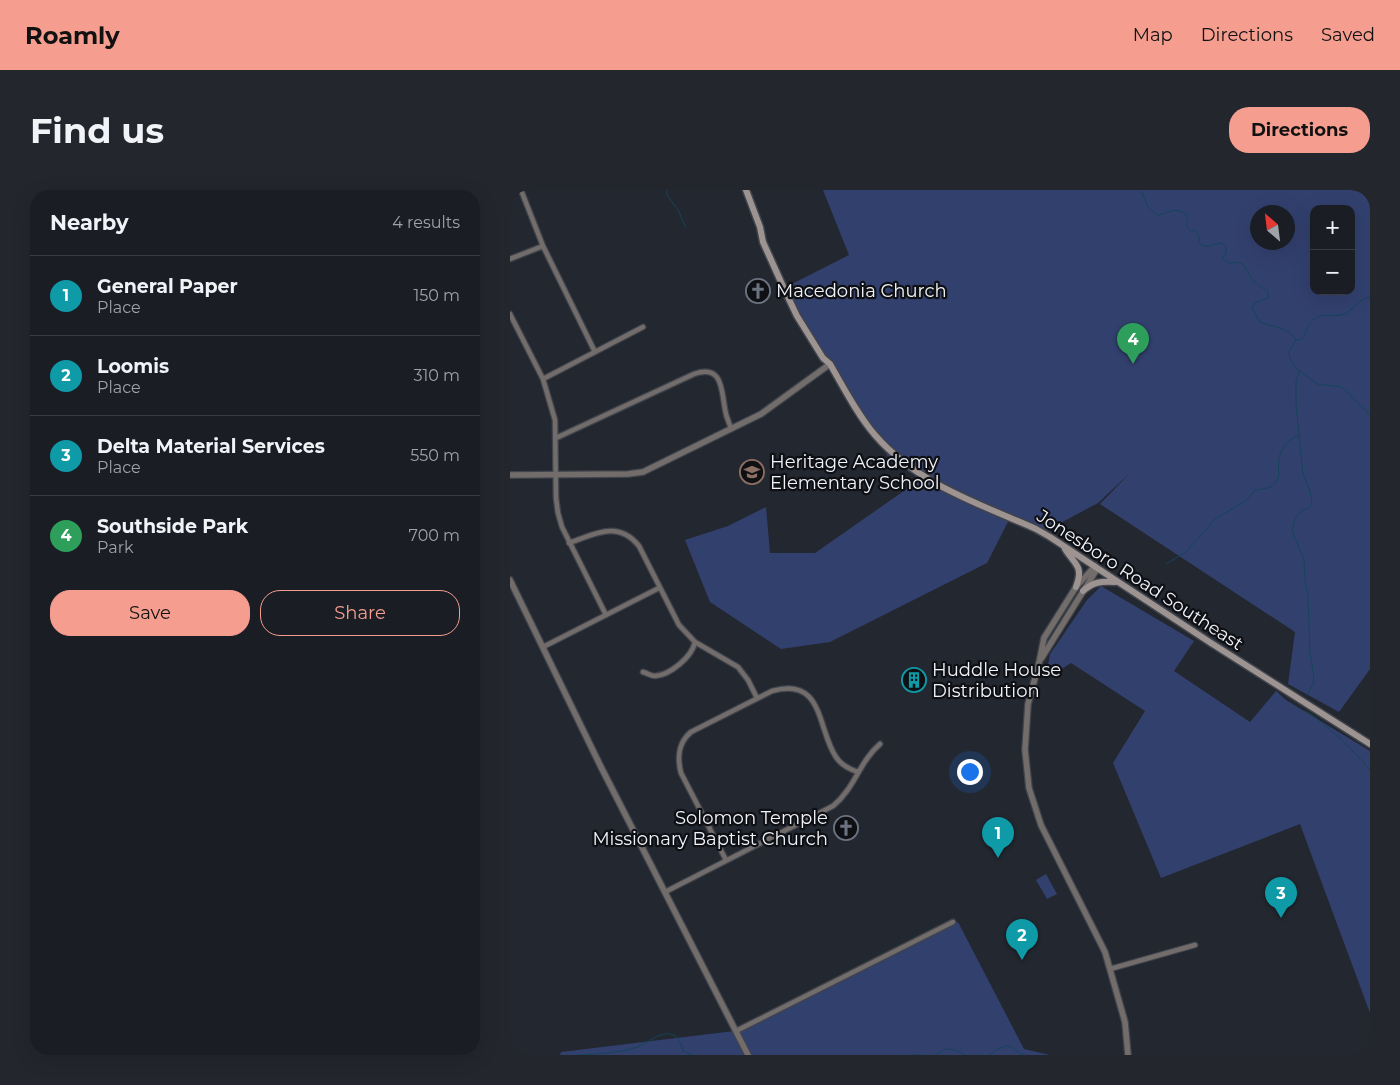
<!DOCTYPE html>
<meta charset="utf-8">
<style>
:root{--surface:#1a1d24;--page:#23262c;--text:#f1f3f6;--muted:#9fa2a6;--line:#383b41;--accent:#f59d8f}
body{margin:0;font-family:Montserrat,sans-serif;background:var(--page);color:var(--text)}
.controls{position:absolute;right:15px;top:15px;display:grid;overflow:hidden;border-radius:10px;box-shadow:0 5px 20px #0002}
.controls button{width:45px;height:45px;display:grid;place-items:center;padding:0;border:0;border-bottom:1px solid var(--line);background:var(--surface);color:var(--text);font:25px sans-serif}
.compass{position:absolute;left:740px;top:15px;width:45px;height:45px;border-radius:50%;background:var(--surface);box-shadow:0 5px 20px #0002;rotate:332deg}
.you{position:absolute;left:459px;top:581px;width:18px;height:18px;margin:-12px;border:4px solid #fff;border-radius:50%;background:#1a73e8;box-shadow:0 0 0 8px #1a73e833}
.badge{display:grid;place-items:center;width:32px;height:32px;border-radius:50%;background:var(--accent);color:#fff;font-size:16px;font-weight:700}
.pin{position:absolute;translate:-50% -41px;filter:drop-shadow(0 1px 2px #0008)}
.pin::after{content:'';position:absolute;top:26px;width:18px;height:15px;background:inherit;clip-path:polygon(0 0,100% 0,50% 100%)}
.list{margin:0;padding:0;list-style:none}
h2{display:flex;justify-content:space-between;align-items:center;height:65px;margin:0;padding:0 20px;font-size:21px}
h2 small{font-size:16px;font-weight:400;color:var(--muted)}
.list li{display:grid;grid-template-columns:32px 1fr auto;gap:15px;align-items:center;box-sizing:border-box;height:80px;padding:0 20px;border-top:1px solid var(--line)}
.list b{display:block;font-size:19px;white-space:nowrap}
.list p{margin:0;font-size:16px;white-space:nowrap;color:var(--muted)}
.list em{font-size:16px;font-style:normal;color:var(--muted)}
.actions{display:flex;gap:10px;padding:15px 20px}
.actions a{flex:1;padding:11px 0;border:1px solid var(--accent);border-radius:20px;text-align:center;font-size:18px;color:var(--accent)}
.actions .main{background:var(--accent);color:#111}
.map{position:relative;flex:none;width:860px;height:865px;overflow:hidden;border-radius:20px}
header{display:flex;align-items:center;gap:30px;box-sizing:border-box;height:70px;padding:0 25px;background:var(--accent);color:#111}
header strong{font-size:24px}
nav{display:flex;gap:28px;margin-inline-start:auto;font-size:18px}
.intro{display:flex;align-items:center;justify-content:space-between;box-sizing:border-box;height:120px;padding:0 30px}
h1{margin:0;font-size:35px}
.button{padding:12px 22px;border-radius:20px;background:var(--accent);color:#111;font-size:18px;font-weight:700}
main{display:flex;gap:30px;padding:0 30px}
aside{flex:1;background:var(--surface);border-radius:20px;box-shadow:0 5px 20px #0002}
.map>svg:first-child{display:block}
.green{fill:#32406e;fill-rule:evenodd}
.lines{fill:none;stroke-linecap:round;stroke-linejoin:round}
.stream{stroke:#144559;stroke-width:1}
.minor-casing{stroke:#40444c;stroke-width:7}
.tertiary-casing{stroke:#40444c;stroke-width:8}
.secondary-casing{stroke:#40444c;stroke-width:9}
.minor{stroke:#726c6b;stroke-width:4.5}
.tertiary{stroke:#726c6b;stroke-width:5.5}
.secondary{stroke:#9d9391;stroke-width:6}
.labels{text-anchor:middle;dominant-baseline:central;stroke-width:4.5;stroke-linejoin:round;paint-order:stroke}
.poi-label{font-size:18px;fill:#f1f3fa;stroke:#0e1014;text-anchor:start}
.street-label{font-size:18px;fill:#f1f3fa;stroke:#0e1014}
</style>
<header>
<strong>Roamly</strong>
<nav><a>Map</a><a>Directions</a><a>Saved</a></nav>
</header>
<div class="intro"><h1>Find us</h1><a class="button">Directions</a></div>
<main>
<aside>
<h2>Nearby<small>4 results</small></h2>
<ul class="list">
<li><span class="badge" style="background:#0f9aa8">1</span><div><b>General Paper</b><p>Place</p></div><em>150 m</em></li>
<li><span class="badge" style="background:#0f9aa8">2</span><div><b>Loomis</b><p>Place</p></div><em>310 m</em></li>
<li><span class="badge" style="background:#0f9aa8">3</span><div><b>Delta Material Services</b><p>Place</p></div><em>550 m</em></li>
<li><span class="badge" style="background:#2e9e5b">4</span><div><b>Southside Park</b><p>Park</p></div><em>700 m</em></li>
</ul>
<div class="actions"><a class="main">Save</a><a>Share</a></div>
</aside>
<div class="map">
<svg width="860" height="865" viewBox="0 0 860 865">
<rect width="100%" height="100%" fill="#232730"/>
<path class="green" d="M313,0H860V479L829,522L778,494L785,442L590,314L620,283L588,313L530,344L501,326L477,373L320,452L271,459L200,412L175,350L218,336L256,317L260,363H305L411,289L380,270L274,98L339,65ZM804,19H841V101H804ZM748,22H778V52H748Z
M591,396L684,451L664,481L740,532L766,501L776,510L860,561V823L790,634L651,688L603,573L635,521L561,473L545,483L540,480L538,475L540,464L577,410Z
M536,684L547,704L537,709L526,690Z
M448,732L514,859L540,865H50L51,862L224,841Z"/>
<g class="lines">
<path class="stream" d="M157,0V5L168,20L176,38
M631,0L638,17L647,25C660,24 661,16 676,24L678,29L676,35L680,40L686,41L689,46V53C698,60 702,54 711,53L716,57V63L712,68C717,74 721,74 728,72L734,75L743,91L758,102V108L746,112L742,117L749,131C764,139 776,135 786,150
M860,107C848,109 845,119 834,124C824,128 813,122 804,129C798,134 796,143 792,149L786,150L779,162L780,169L787,179L807,194L832,197L860,225
M790,181L786,191V215L793,284L800,301L802,313L799,318L793,320L788,324L785,329L782,341L794,370L795,389L798,407L800,463L804,488L803,494L797,505
M656,374L676,362L705,329L737,310L745,300C757,298 764,299 769,286C767,266 770,254 789,245
M795,521C815,532 845,562 860,580
M67,865C84,864 114,863 130,856C139,852 152,840 163,845C169,847 171,855 173,861L183,865
M400,865H415
M425,865C437,857 442,857 455,865
M479,865C486,860 495,853 503,858C507,861 508,863 514,865"/>
<defs>
<path id="minor" d="M11,0L33,56L85,162
M0,69L33,56
M0,124L33,189L45,230L46,308L48,323L52,337L96,425
M33,189L133,137
M46,248L184,184C215,173 211,204 216,224C217,229 220,234 221,239
M59,353C85,344 108,330 129,356L169,435L185,452L228,477L238,490L247,508
M33,457L149,398
M133,482C137,483 141,486 145,486C160,485 182,467 185,452
M216,670L171,583C167,567 168,553 181,542L262,501C314,486 307,539 326,567C331,575 339,579 348,582
M155,702L323,616C345,598 349,572 370,554
M600,779L685,755
M226,841L443,732"/>
<path id="tertiary" d="M0,285L118,284L133,282L251,224L320,174
M585,376L566,397L534,448L529,473L518,514L515,560L519,598L531,635L595,762L615,832L618,865
M0,390L91,577L238,865
M531,469L587,379"/>
<path id="secondary" d="M236,0L250,37L253,52L276,103L287,126L313,168L320,174C334,198 347,224 365,245C407,294 470,314 526,339L540,347L701,453L860,554
M555,359C565,375 574,376 566,397
M573,401C583,392 591,391 605,392"/>
</defs>
<use href="#minor" class="minor-casing"/>
<use href="#tertiary" class="tertiary-casing"/>
<use href="#secondary" class="secondary-casing"/>
<use href="#minor" class="minor"/>
<use href="#tertiary" class="tertiary"/>
<use href="#secondary" class="secondary"/>
</g>
<defs>
<symbol id="church-ring" viewBox="-11 -11 22 22"><circle r="9.5" fill="#0e1014" stroke="#6b7280" stroke-width="1.5"/><path d="M-1.2-6h2.4v3.5h3.3v2.4h-3.3V6h-2.4V-.1h-3.3v-2.4h3.3Z" fill="#6b7280"/></symbol>
<symbol id="school-ring" viewBox="-11 -11 22 22"><circle r="9.5" fill="#0e1014" stroke="#8d6e63" stroke-width="1.5"/><path d="M0-5L7-2L0 1L-7-2ZM-4 1L0 2.5L4 1V4Q0 6-4 4Z" fill="#8d6e63"/></symbol>
<symbol id="building-ring" viewBox="-11 -11 22 22"><circle r="9.5" fill="#0e1014" stroke="#0f9aa8" stroke-width="1.5"/><path d="M-4-6H4V6H1V3H-1V6H-4ZM-2.5-4.3h1.7v1.8h-1.7ZM.8-4.3h1.7v1.8H.8ZM-2.5-1h1.7V.8h-1.7ZM.8-1h1.7V.8H.8Z" fill="#0f9aa8"/></symbol>
</defs>
<g fill-rule="evenodd">
<use href="#church-ring" x="234" y="87" width="28" height="28"/>
<use href="#school-ring" x="228" y="268" width="28" height="28"/>
<use href="#building-ring" x="390" y="476" width="28" height="28"/>
<use href="#church-ring" x="322" y="624" width="28" height="28"/>
</g>
<g class="labels">
<g class="poi-label">
<text x="266" y="101">Macedonia Church</text>
<text x="260" y="272">Heritage Academy<tspan x="260" dy="21">Elementary School</tspan></text>
<text x="422" y="480">Huddle House<tspan x="422" dy="21">Distribution</tspan></text>
<text x="318" y="628" text-anchor="end">Solomon Temple<tspan x="318" dy="21">Missionary Baptist Church</tspan></text>
</g>
<g class="street-label">
<text transform="translate(630 390) rotate(33)">Jonesboro Road Southeast</text>
</g>
</g>
</svg>
<div class="controls">
<button>+</button>
<button>−</button>
</div>
<svg class="compass" viewBox="-18 -18 36 36"><path d="M0-13l5 13h-10z" fill="#e53935"/><path d="M0 13l5-13h-10z" fill="#9fa2a6"/></svg>
<div class="you"></div>
<div class="pin badge" style="left:488px;top:668px;background:#0f9aa8">1</div>
<div class="pin badge" style="left:512px;top:770px;background:#0f9aa8">2</div>
<div class="pin badge" style="left:771px;top:728px;background:#0f9aa8">3</div>
<div class="pin badge" style="left:623px;top:174px;background:#2e9e5b">4</div>
</div>
</main>
